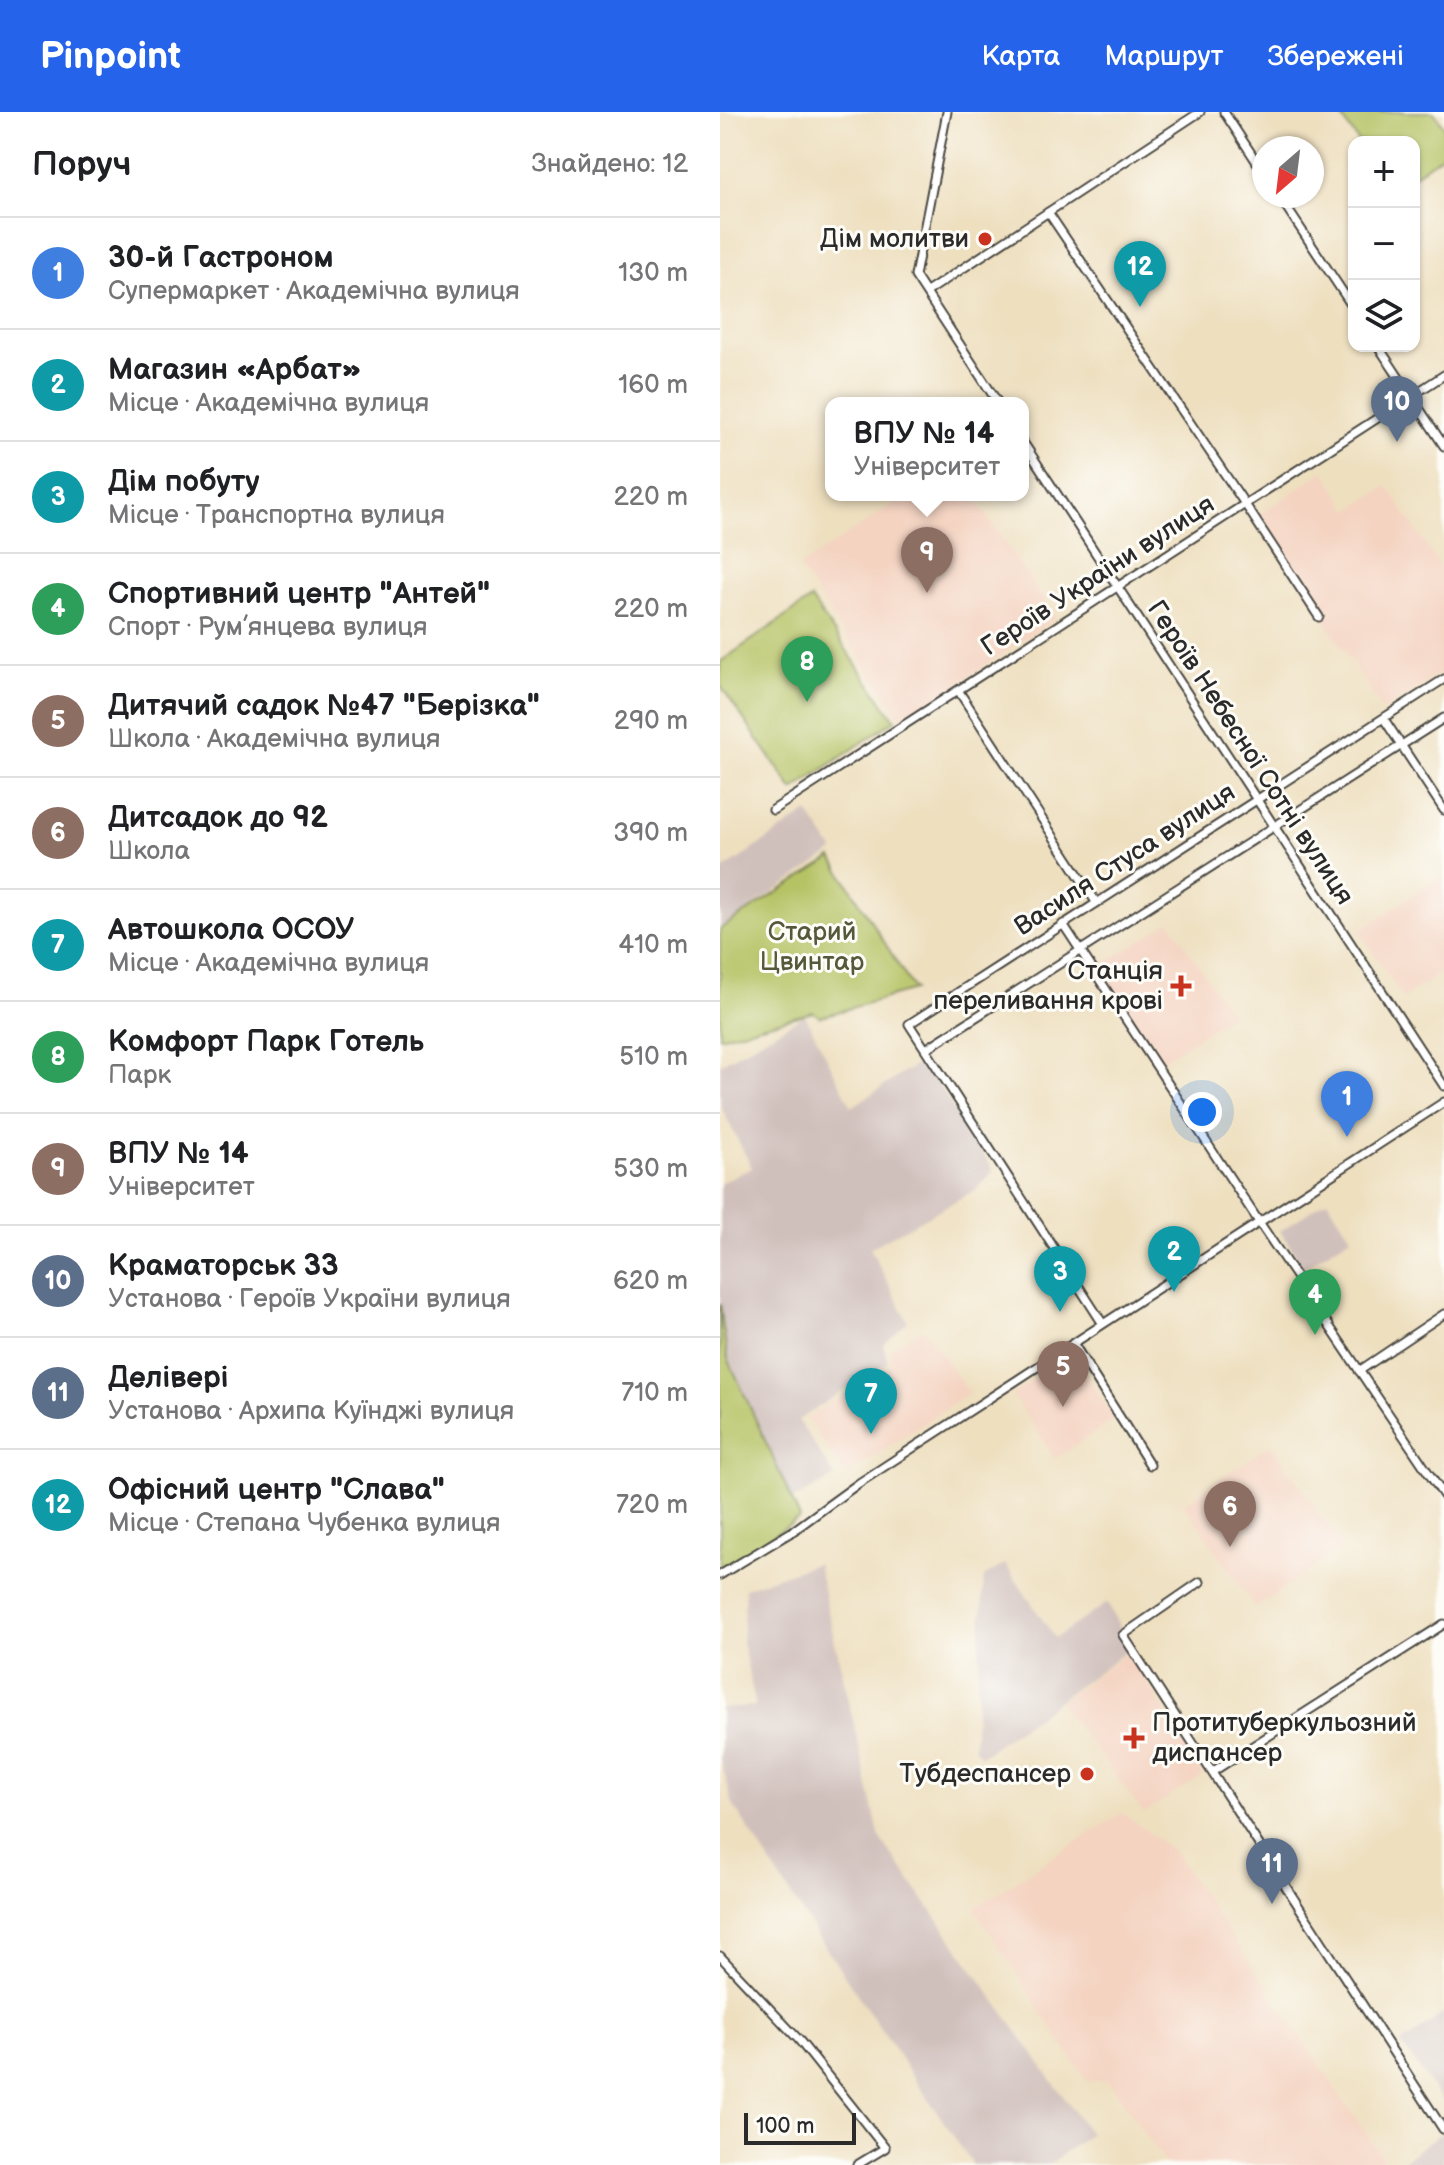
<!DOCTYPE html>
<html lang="uk">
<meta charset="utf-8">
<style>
:root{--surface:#fff;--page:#f6f6f6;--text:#202124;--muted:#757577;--line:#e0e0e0;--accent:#2563eb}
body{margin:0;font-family:"Balsamiq Sans",sans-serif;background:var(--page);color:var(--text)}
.controls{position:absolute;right:24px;top:24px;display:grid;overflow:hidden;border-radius:16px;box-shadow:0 2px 6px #0004}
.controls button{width:72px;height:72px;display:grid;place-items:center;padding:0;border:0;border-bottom:2px solid var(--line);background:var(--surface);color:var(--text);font:40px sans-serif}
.compass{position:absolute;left:532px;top:24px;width:72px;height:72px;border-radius:50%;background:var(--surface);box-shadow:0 2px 6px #0004;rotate:208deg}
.scale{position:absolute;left:24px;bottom:20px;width:112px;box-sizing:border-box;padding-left:8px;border:4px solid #2b2b2b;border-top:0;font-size:22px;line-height:28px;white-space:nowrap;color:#2b2b2b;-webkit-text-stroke:6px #fdfcf7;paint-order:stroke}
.you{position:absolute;left:482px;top:1000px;width:28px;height:28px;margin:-20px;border:6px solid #fff;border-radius:50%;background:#1a73e8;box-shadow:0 0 0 12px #1a73e833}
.badge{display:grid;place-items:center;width:52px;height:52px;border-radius:50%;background:var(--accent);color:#fff;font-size:26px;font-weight:700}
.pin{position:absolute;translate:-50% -66px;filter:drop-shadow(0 2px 4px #0008)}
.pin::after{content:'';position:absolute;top:42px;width:28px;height:24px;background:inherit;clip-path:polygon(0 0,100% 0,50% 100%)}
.popup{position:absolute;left:105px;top:285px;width:204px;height:104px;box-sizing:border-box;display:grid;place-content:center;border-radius:16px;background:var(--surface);filter:drop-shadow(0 2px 6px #0005);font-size:26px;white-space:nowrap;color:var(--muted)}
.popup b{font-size:30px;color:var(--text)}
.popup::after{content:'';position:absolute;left:50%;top:100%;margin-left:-16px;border:16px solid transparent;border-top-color:var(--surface)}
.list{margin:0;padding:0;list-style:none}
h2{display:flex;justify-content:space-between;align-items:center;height:104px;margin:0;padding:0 32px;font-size:34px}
h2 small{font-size:26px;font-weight:400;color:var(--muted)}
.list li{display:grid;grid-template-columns:52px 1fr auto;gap:24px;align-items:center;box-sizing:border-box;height:112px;padding:0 32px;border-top:2px solid var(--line)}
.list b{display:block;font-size:30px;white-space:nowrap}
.list p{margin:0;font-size:26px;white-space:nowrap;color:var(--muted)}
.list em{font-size:26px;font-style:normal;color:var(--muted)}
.icon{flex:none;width:44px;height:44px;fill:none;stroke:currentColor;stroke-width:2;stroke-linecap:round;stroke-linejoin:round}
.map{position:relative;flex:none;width:724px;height:2053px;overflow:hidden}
header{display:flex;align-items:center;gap:48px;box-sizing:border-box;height:112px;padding:0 40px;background:var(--accent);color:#fff}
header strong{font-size:38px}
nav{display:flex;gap:44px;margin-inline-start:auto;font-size:28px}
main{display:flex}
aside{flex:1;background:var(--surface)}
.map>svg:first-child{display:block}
.built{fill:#f4d3c1}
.industrial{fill:#d0c0bc}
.green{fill:#b6c365;stroke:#707748;stroke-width:2}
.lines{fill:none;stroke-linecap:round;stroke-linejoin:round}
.minor-casing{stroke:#484641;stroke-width:11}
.minor{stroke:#fff;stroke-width:7}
.poi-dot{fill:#c8321e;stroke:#fdfcf7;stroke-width:3}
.labels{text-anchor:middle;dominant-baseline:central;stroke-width:6;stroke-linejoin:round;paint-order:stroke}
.poi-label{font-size:26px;fill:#2b2b2b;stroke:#fdfcf7;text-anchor:end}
.street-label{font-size:26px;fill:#2b2b2b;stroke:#fdfcf7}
.park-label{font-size:26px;fill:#55593c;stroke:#fdfcf7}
</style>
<header>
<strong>Pinpoint</strong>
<nav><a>Карта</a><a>Маршрут</a><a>Збережені</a></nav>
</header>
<main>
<aside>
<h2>Поруч<small>Знайдено: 12</small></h2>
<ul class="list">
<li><span class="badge" style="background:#3f7fe0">1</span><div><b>30-й Гастроном</b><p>Супермаркет · Академічна вулиця</p></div><em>130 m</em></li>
<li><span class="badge" style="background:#0f9aa8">2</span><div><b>Магазин «Арбат»</b><p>Місце · Академічна вулиця</p></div><em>160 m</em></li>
<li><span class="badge" style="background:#0f9aa8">3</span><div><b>Дім побуту</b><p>Місце · Транспортна вулиця</p></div><em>220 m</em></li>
<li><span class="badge" style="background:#2e9e5b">4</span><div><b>Спортивний центр &quot;Антей&quot;</b><p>Спорт · Рум’янцева вулиця</p></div><em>220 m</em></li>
<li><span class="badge" style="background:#8d6e63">5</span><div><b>Дитячий садок №47 &quot;Берізка&quot;</b><p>Школа · Академічна вулиця</p></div><em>290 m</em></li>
<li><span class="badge" style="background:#8d6e63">6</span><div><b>Дитсадок до 92</b><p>Школа</p></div><em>390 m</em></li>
<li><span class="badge" style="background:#0f9aa8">7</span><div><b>Автошкола ОСОУ</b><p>Місце · Академічна вулиця</p></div><em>410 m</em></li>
<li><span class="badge" style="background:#2e9e5b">8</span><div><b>Комфорт Парк Готель</b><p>Парк</p></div><em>510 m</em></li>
<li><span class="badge" style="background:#8d6e63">9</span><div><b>ВПУ № 14</b><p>Університет</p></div><em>530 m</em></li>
<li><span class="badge" style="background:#5c6f8a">10</span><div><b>Краматорськ 33</b><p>Установа · Героїв України вулиця</p></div><em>620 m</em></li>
<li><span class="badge" style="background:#5c6f8a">11</span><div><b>Делівері</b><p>Установа · Архипа Куїнджі вулиця</p></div><em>710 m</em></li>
<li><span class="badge" style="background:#0f9aa8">12</span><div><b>Офісний центр &quot;Слава&quot;</b><p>Місце · Степана Чубенка вулиця</p></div><em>720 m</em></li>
</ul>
</aside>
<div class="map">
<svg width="724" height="2053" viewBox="0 0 724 2053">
<rect width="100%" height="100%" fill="#fdfcf7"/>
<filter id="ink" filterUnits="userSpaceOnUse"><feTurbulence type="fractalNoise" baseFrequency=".0125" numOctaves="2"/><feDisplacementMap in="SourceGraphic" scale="16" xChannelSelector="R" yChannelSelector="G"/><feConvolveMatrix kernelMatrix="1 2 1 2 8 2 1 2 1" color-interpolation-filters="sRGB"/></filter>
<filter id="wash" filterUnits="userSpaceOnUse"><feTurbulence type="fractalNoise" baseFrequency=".006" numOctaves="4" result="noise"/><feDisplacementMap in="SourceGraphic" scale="32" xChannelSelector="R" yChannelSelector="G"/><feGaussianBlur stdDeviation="1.8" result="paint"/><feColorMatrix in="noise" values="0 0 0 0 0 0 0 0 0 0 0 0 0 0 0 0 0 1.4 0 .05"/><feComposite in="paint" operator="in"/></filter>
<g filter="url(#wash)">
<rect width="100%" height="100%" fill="#eedfbf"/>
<path class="built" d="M604,359L629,399L667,374L724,460V560L663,599L537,404Z
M187,383H253L336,506L183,609L79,455Z
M724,763V859L683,886L639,819Z
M450,809L511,903L441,950L378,856Z
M203,1216L249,1281L126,1363L87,1306L170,1252V1237Z
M352,1242L395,1307L335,1347L292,1282Z
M551,1332L623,1436L535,1496L464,1392Z
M409,1539L483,1663L424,1701L339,1590Z
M402,1701L453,1739L668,2053H446L388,1968L367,1970L254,1796Z"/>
<path class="industrial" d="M88,700L114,739L0,817V760Z
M85,903L132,995L203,948L274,1059L257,1077L150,1136L188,1210L163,1233L168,1250L78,1308L115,1365L72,1388L7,1244L0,1192V1071L32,1056L0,993V952Z
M607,1088L631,1125L584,1155L560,1119Z
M97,1451L160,1726L370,2022L328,2053H253L93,1817L13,1693L0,1646V1596L36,1594L22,1530L25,1476Z
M285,1452L335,1526L387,1491L411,1536L261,1644L254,1636L264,1465Z
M724,1901V1991L681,1932Z
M724,2019V2053H677Z"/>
<path class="green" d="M618,0H714L724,15V42L694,63V30H639Z
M91,487L175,608L73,678L0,573V550Z
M112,746L194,878L100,905L93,900L0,925V817Z
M0,1192L7,1244L80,1406L0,1457Z"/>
</g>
<g filter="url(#ink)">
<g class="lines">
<defs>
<path id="minor" d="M227,0L195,164L278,291
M504,0L544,61
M559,84L634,197
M328,100L525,392L599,505
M207,180L480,0
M658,234L724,334
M303,330L724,974
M238,578L376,790
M664,607L724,698
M53,698L724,263
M343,812L539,1110L724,1384
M206,937L724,606
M383,1212L189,912L724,567
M353,1231L430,1353
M639,1259L724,1202
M0,1463L73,1419L139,1371L724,990
M480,1470L403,1523L723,2017
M492,1660L724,1512
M0,1844L79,1928L165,2036L137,2053"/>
</defs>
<use href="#minor" class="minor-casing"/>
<use href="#minor" class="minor"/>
</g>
</g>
<g class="poi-dot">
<circle cx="265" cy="127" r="8"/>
<path d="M457 862h8v8h8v8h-8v8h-8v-8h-8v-8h8z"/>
<path d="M410 1614h8v8h8v8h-8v8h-8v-8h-8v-8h8z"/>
<circle cx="367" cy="1662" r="8"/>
</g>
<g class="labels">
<g class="poi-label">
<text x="249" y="127">Дім молитви</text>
<text x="443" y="859">Станція<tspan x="443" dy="30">переливання крові</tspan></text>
<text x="432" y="1611" text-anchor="start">Протитуберкульозний<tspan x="432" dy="30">диспансер</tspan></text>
<text x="351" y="1662">Тубдеспансер</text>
</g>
<g class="street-label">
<text transform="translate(378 464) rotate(-33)">Героїв України вулиця</text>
<text transform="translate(530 641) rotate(57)">Героїв Небесної Сотні вулиця</text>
<text transform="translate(405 748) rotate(-33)">Василя Стуса вулиця</text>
</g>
<g class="park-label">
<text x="92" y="820">Старий<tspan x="92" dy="30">Цвинтар</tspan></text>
</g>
</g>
</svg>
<div class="controls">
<button>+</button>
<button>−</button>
<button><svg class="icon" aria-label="layers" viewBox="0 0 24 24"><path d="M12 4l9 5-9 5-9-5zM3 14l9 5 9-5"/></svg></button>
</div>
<svg class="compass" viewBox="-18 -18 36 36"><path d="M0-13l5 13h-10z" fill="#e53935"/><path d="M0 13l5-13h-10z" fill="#757577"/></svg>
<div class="scale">100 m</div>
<div class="you"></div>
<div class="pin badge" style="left:627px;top:1025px;background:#3f7fe0">1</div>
<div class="pin badge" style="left:454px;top:1180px;background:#0f9aa8">2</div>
<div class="pin badge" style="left:340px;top:1200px;background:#0f9aa8">3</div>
<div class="pin badge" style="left:595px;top:1223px;background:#2e9e5b">4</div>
<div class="pin badge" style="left:343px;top:1295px;background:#8d6e63">5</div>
<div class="pin badge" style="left:510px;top:1435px;background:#8d6e63">6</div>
<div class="pin badge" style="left:151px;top:1322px;background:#0f9aa8">7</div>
<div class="pin badge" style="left:87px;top:590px;background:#2e9e5b">8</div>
<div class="pin badge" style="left:207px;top:481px;background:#8d6e63">9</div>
<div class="popup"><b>ВПУ № 14</b>Університет</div>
<div class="pin badge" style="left:677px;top:330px;background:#5c6f8a">10</div>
<div class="pin badge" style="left:552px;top:1792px;background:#5c6f8a">11</div>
<div class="pin badge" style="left:420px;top:195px;background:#0f9aa8">12</div>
</div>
</main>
